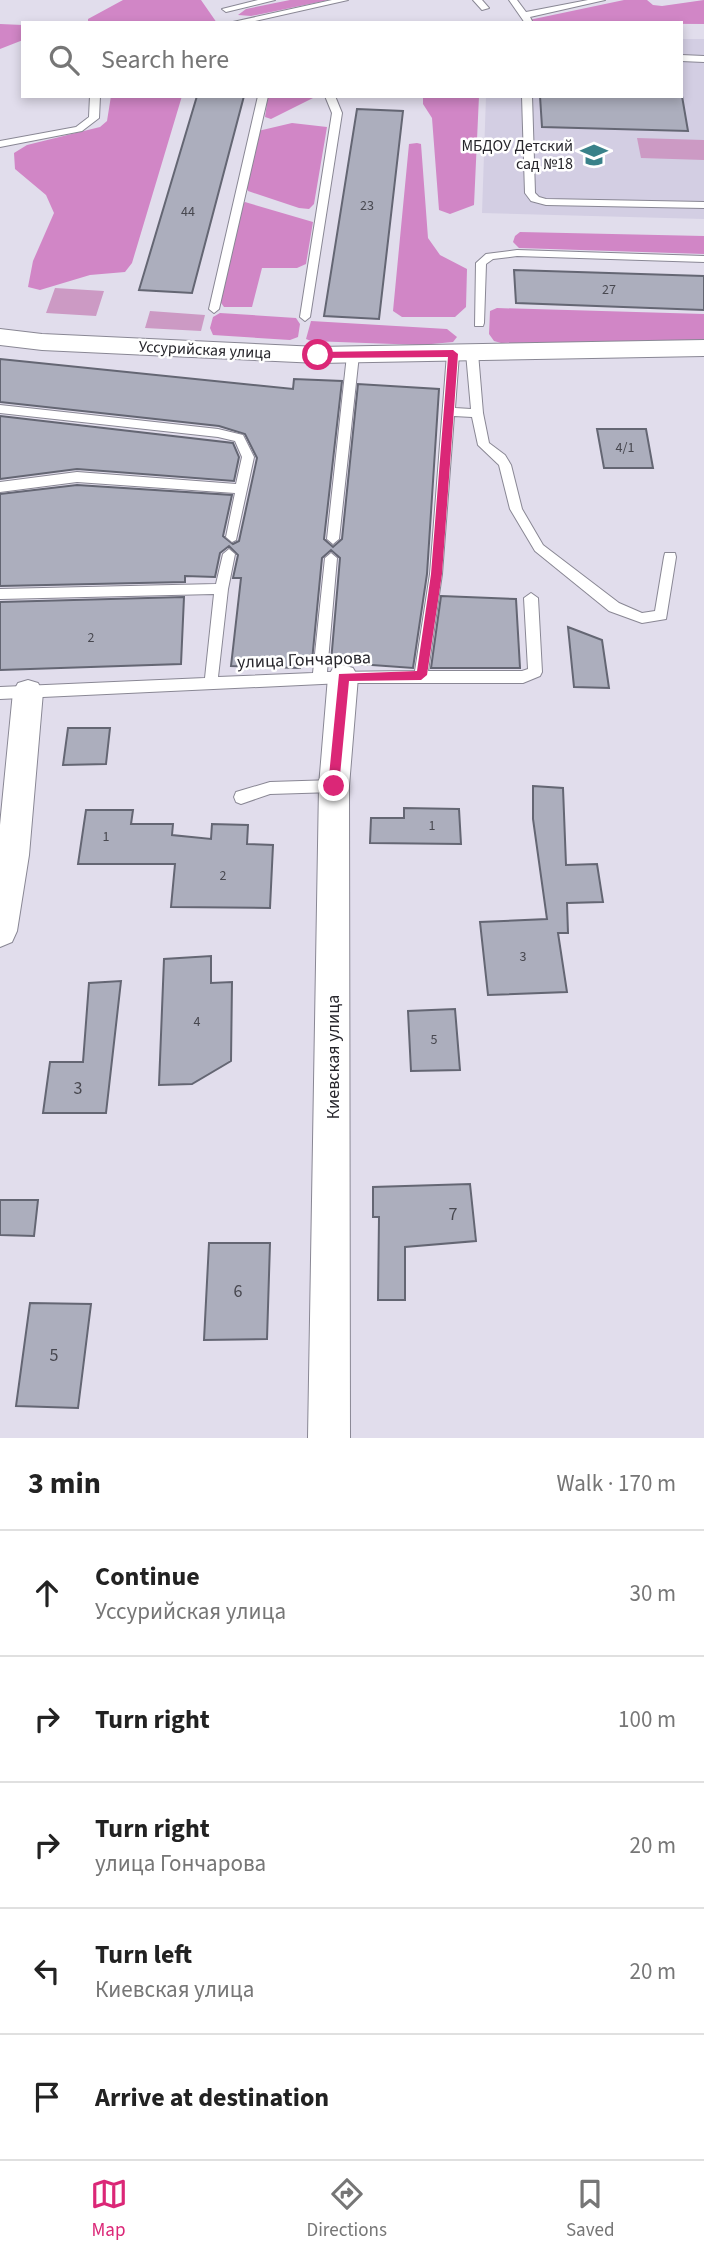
<!DOCTYPE html>
<meta charset="utf-8">
<style>
:root{--surface:#fff;--page:#f2f2f2;--text:#222;--muted:#767676;--line:#e0e0e0;--accent:#db2777}
body{margin:0;font-family:"Source Sans 3",sans-serif;background:var(--page);color:var(--text)}
.stop{position:absolute;width:21px;height:21px;margin:-16px;border:5px solid #db2777;border-radius:50%;background:#fff}
.stop.end{background:#db2777;border-color:#fff;box-shadow:0 2px 7px #0008}
.list{margin:0;padding:0;list-style:none}
h2{display:flex;justify-content:space-between;align-items:center;height:91px;margin:0;padding:0 28px;font-size:30px}
h2 small{font-size:23px;font-weight:400;color:var(--muted)}
.list li{display:grid;grid-template-columns:46px 1fr auto;gap:21px;align-items:center;box-sizing:border-box;height:126px;padding:0 28px;border-top:2px solid var(--line)}
.list b{display:block;font-size:26px;white-space:nowrap}
.list p{margin:0;font-size:23px;white-space:nowrap;color:var(--muted)}
.list em{font-size:23px;font-style:normal;color:var(--muted)}
.icon{flex:none;width:38px;height:38px;fill:none;stroke:currentColor;stroke-width:2;stroke-linecap:round;stroke-linejoin:round}
.map{position:relative;flex:none;width:704px;height:1438px;overflow:hidden}
.search{position:absolute;background:var(--surface);box-shadow:0 4px 10px #0003;left:21px;right:21px;top:21px;height:77px;display:flex;align-items:center;gap:18px;box-sizing:border-box;padding:0 24px;border-radius:0px;color:var(--muted);font-size:26px}
.sheet{height:721px;background:var(--surface)}
nav{display:flex;justify-content:space-around;align-items:center;box-sizing:border-box;height:98px;border-top:2px solid var(--line);background:var(--surface);font-size:19px;color:var(--muted)}
nav a{display:grid;justify-items:center;gap:4px}
nav .on{color:var(--accent)}
.map>svg:first-child{display:block}
.built{fill:#d3cee3}
.green{fill:#cc9ac4}
.forest{fill:#d186c6}
.building{fill:#acaebd;stroke:#646673;stroke-width:2}
.lines{fill:none;stroke-linecap:round;stroke-linejoin:round}
.lane-casing{stroke:#898794;stroke-width:2}
.street-casing{stroke:#898794;stroke-width:2}
.lane{fill:#fff;fill-rule:evenodd}
.street{fill:#fff;fill-rule:evenodd}
.route{fill:#db2777}
.labels{text-anchor:middle;dominant-baseline:central;stroke-width:5;stroke-linejoin:round;paint-order:stroke}
.number-label{font-size:14px;fill:#484850}
.far-poi-label{font-size:16px;fill:#27262c;stroke:#fff;text-anchor:end}
.far-street-label{font-size:16px;fill:#27262c;stroke:#fff}
.street-label{font-size:18px;fill:#27262c;stroke:#fff}
.near-number-label{font-size:18px;fill:#484850}
</style>
<div class="map">
<svg width="704" height="1438" viewBox="0 0 704 1438">
<rect width="100%" height="100%" fill="#e1ddec"/>
<path class="built" d="M681,39H704V219L482,213L486,96H681Z"/>
<path class="green" d="M637,138L704,140V160L641,158Z
M55,288L104,291L96,316L46,313Z
M150,311L205,315L201,331L145,328Z"/>
<path class="forest" d="M123,0H201L217,23H88V19Z
M290,0H329L251,16L238,15L246,9Z
M624,0H647L653,5L662,6L704,0V24L531,23L529,20Z
M0,24L23,25V40L0,49Z
M111,96H182L132,263L125,272L90,275L40,290L28,287L33,261L54,213L46,195L15,169L14,153L27,145L100,127L107,121Z
M268,96H313V98L271,119L265,117Z
M423,96H479L474,205L450,214L439,210L432,118L423,104Z
M292,123L327,127L314,204L309,209L299,208L248,191L246,186L258,131Z
M417,143L421,144L428,238L440,255L467,269L466,307L455,317H402L393,311L409,144Z
M245,202L313,222L306,264L297,268H262L252,307H224L219,300L241,205Z
M520,232L704,236V254L519,248L513,242L515,236Z
M497,308L704,314V340L501,343L494,341L489,334L490,311Z
M220,313L296,318L300,324L298,337L290,340L213,335L210,328L213,317Z
M311,321L447,329L457,337L453,342L421,345L311,341L306,339Z"/>
<path class="building" d="M197,96H244L192,293L139,290Z
M540,96H682L688,131L542,127Z
M357,109L403,111L379,319L324,316Z
M514,270L704,276V310L516,303Z
M0,359L293,389L294,379L342,381L324,539L333,547L342,539L358,384L439,389L427,574L413,668L331,662L340,558L331,550L322,558L312,661L301,660L300,668L231,666L241,578H233L238,555L229,546L220,553L215,577L185,576V582L0,586V494L77,485L232,495L223,536L233,544L239,541L257,458L245,434L219,426L0,402Z
M0,416L233,443L239,457L234,481L77,469L0,479Z
M597,429H646L653,468H604Z
M441,596L516,599L520,668H431Z
M184,597L181,664L0,670V602Z
M568,627L602,640L609,688L574,687Z
M68,728H110L106,764L63,765Z
M533,786L563,788L566,865L597,864L603,902L567,903L568,933H558L567,992L488,995L480,922L547,919L533,819Z
M404,808L459,809L461,844L370,843L371,818H404Z
M86,810H133L131,824H173L172,835L211,839L212,824L248,825L247,844L273,845L270,908L171,907L175,864H78Z
M211,956V983L232,982L231,1061L192,1084L159,1085L164,959Z
M121,981L106,1113H43L50,1062H83L89,983Z
M455,1009L460,1070L411,1071L408,1011Z
M470,1184L476,1241L405,1247V1300H378L379,1217H373V1187Z
M0,1200H38L34,1236L0,1235Z
M209,1243H270L267,1339L204,1340Z
M30,1303L91,1304L78,1408L16,1406Z"/>
<g class="lines">
<defs>
<path id="lane" d="M258,0H275L226,12L222,9Z
M332,0H348L246,23L233,22Z
M473,0H482L489,8L482,10Z
M509,0H517L526,12L588,0H605L530,17L533,23H525Z
M681,55L704,56V62L681,61Z
M90,96H100L99,118L82,131L0,147V141L76,127L89,117Z
M258,96H268L219,309L214,313L209,309Z
M325,96H335L342,113L310,317L305,321L300,317L332,113Z
M522,96H532L535,193L539,197L546,199L704,202V208L546,205L531,201L525,193Z
M517,250L704,256V262L517,256L493,259L486,264L484,323L483,326H475L476,263L486,254Z
M472,349L478,353L483,413L489,443L505,455L511,465L522,509L543,545L619,603L642,613L655,611L664,557L665,553H675L676,557L666,619L642,623L609,611L535,551L510,509L499,465L478,445L472,417L454,416L442,574L428,671H522L528,669L524,598L531,593L538,598L542,672L540,676L523,683H343L0,699V687L205,678L214,594L0,599V589L216,584L223,554L229,549L235,554L228,589L218,677L313,673L325,558L331,553L337,558L327,672L415,671L430,574L447,354L453,350L459,354L455,408L471,409L466,353Z
M353,351L359,355L339,539L333,544L327,539L347,355Z
M0,405L218,429L243,435L254,457L236,540L232,542L226,537L235,493L77,482L0,492V482L77,472L236,484L242,457L235,441L218,437L0,413Z
M334,780L339,781L341,786L339,791L334,792L270,794L241,804L236,802L234,797L236,792L270,782Z"/>
<path id="street" d="M0,329L42,334L318,347L704,340V356L318,363L42,350L0,345Z
M343,665L353,668L358,677L349,786L350,1438H308L319,786L328,677L333,668Z
M28,680L38,683L43,692L29,855L17,931L12,942L0,947V825L13,692L18,683Z"/>
</defs>
<use href="#lane" class="lane-casing"/>
<use href="#street" class="street-casing"/>
<use href="#lane" class="lane"/>
<use href="#street" class="street"/>
</g>
<path class="route" d="M453,350L458,354L442,574L427,675L421,680L349,681L339,786L334,791L328,786L339,674L417,671L431,574L448,357L318,358L314,355L318,352Z"/>
<defs>
<symbol id="school-bare" viewBox="-9 -9 18 18"><path d="M0-5L7-2L0 1L-7-2ZM-4 1L0 2.5L4 1V4Q0 6-4 4Z" fill="#398189" stroke="#fff" stroke-width="2.5" paint-order="stroke"/></symbol>
</defs>
<g fill-rule="evenodd">
<use href="#school-bare" x="575" y="136" width="38" height="38"/>
</g>
<g class="labels">
<g class="number-label">
<text x="367" y="206">23</text>
<text x="188" y="212">44</text>
<text x="609" y="290">27</text>
<text x="625" y="448">4/1</text>
<text x="91" y="638">2</text>
<text x="432" y="826">1</text>
<text x="106" y="837">1</text>
<text x="223" y="876">2</text>
<text x="523" y="957">3</text>
<text x="197" y="1022">4</text>
<text x="434" y="1040">5</text>
</g>
<g class="far-poi-label">
<text x="573" y="146">МБДОУ Детский<tspan x="573" dy="18">сад №18</tspan></text>
</g>
<g class="far-street-label">
<text transform="translate(205 350) rotate(3)">Уссурийская улица</text>
</g>
<g class="street-label">
<text transform="translate(304 660) rotate(-2)">улица Гончарова</text>
<text transform="translate(333 1057) rotate(-90)">Киевская улица</text>
</g>
<g class="near-number-label">
<text x="78" y="1088">3</text>
<text x="453" y="1214">7</text>
<text x="238" y="1291">6</text>
<text x="54" y="1355">5</text>
</g>
</g>
</svg>
<div class="stop" style="left:318px;top:355px"></div>
<div class="stop end" style="left:334px;top:786px"></div>
<div class="search"><svg class="icon" aria-label="search" viewBox="0 0 24 24"><circle cx="10" cy="10" r="6"/><path d="M15 15l6 6"/></svg>Search here</div>
</div>
<section class="sheet">
<h2>3 min<small>Walk · 170 m</small></h2>
<ul class="list">
<li><svg class="icon" aria-label="ahead" viewBox="0 0 24 24"><path d="M12 20V5M6 11l6-6 6 6"/></svg><div><b>Continue</b><p>Уссурийская улица</p></div><em>30 m</em></li>
<li><svg class="icon" aria-label="right" viewBox="0 0 24 24"><path d="M7 20v-9h11M14 6l5 5-5 5"/></svg><div><b>Turn right</b></div><em>100 m</em></li>
<li><svg class="icon" aria-label="right" viewBox="0 0 24 24"><path d="M7 20v-9h11M14 6l5 5-5 5"/></svg><div><b>Turn right</b><p>улица Гончарова</p></div><em>20 m</em></li>
<li><svg class="icon" aria-label="left" viewBox="0 0 24 24"><path d="M17 20v-9H6M10 6l-5 5 5 5"/></svg><div><b>Turn left</b><p>Киевская улица</p></div><em>20 m</em></li>
<li><svg class="icon" aria-label="arrive" viewBox="0 0 24 24"><path d="M6 21V4h12l-3 4 3 4H6"/></svg><div><b>Arrive at destination</b></div></li>
</ul>
</section>
<nav>
<a class="on"><svg class="icon" aria-label="map" viewBox="0 0 24 24"><path d="M3 6l6-2 6 2 6-2v14l-6 2-6-2-6 2zM9 4v14M15 6v14"/></svg>Map</a>
<a><svg class="icon" aria-label="directions" viewBox="0 0 24 24"><path d="M12 3l9 9-9 9-9-9zM9 14v-3h6M13 9l2 2-2 2"/></svg>Directions</a>
<a><svg class="icon" aria-label="saved" viewBox="0 0 24 24"><path d="M7 4h10v16l-5-4-5 4z"/></svg>Saved</a>
</nav>
